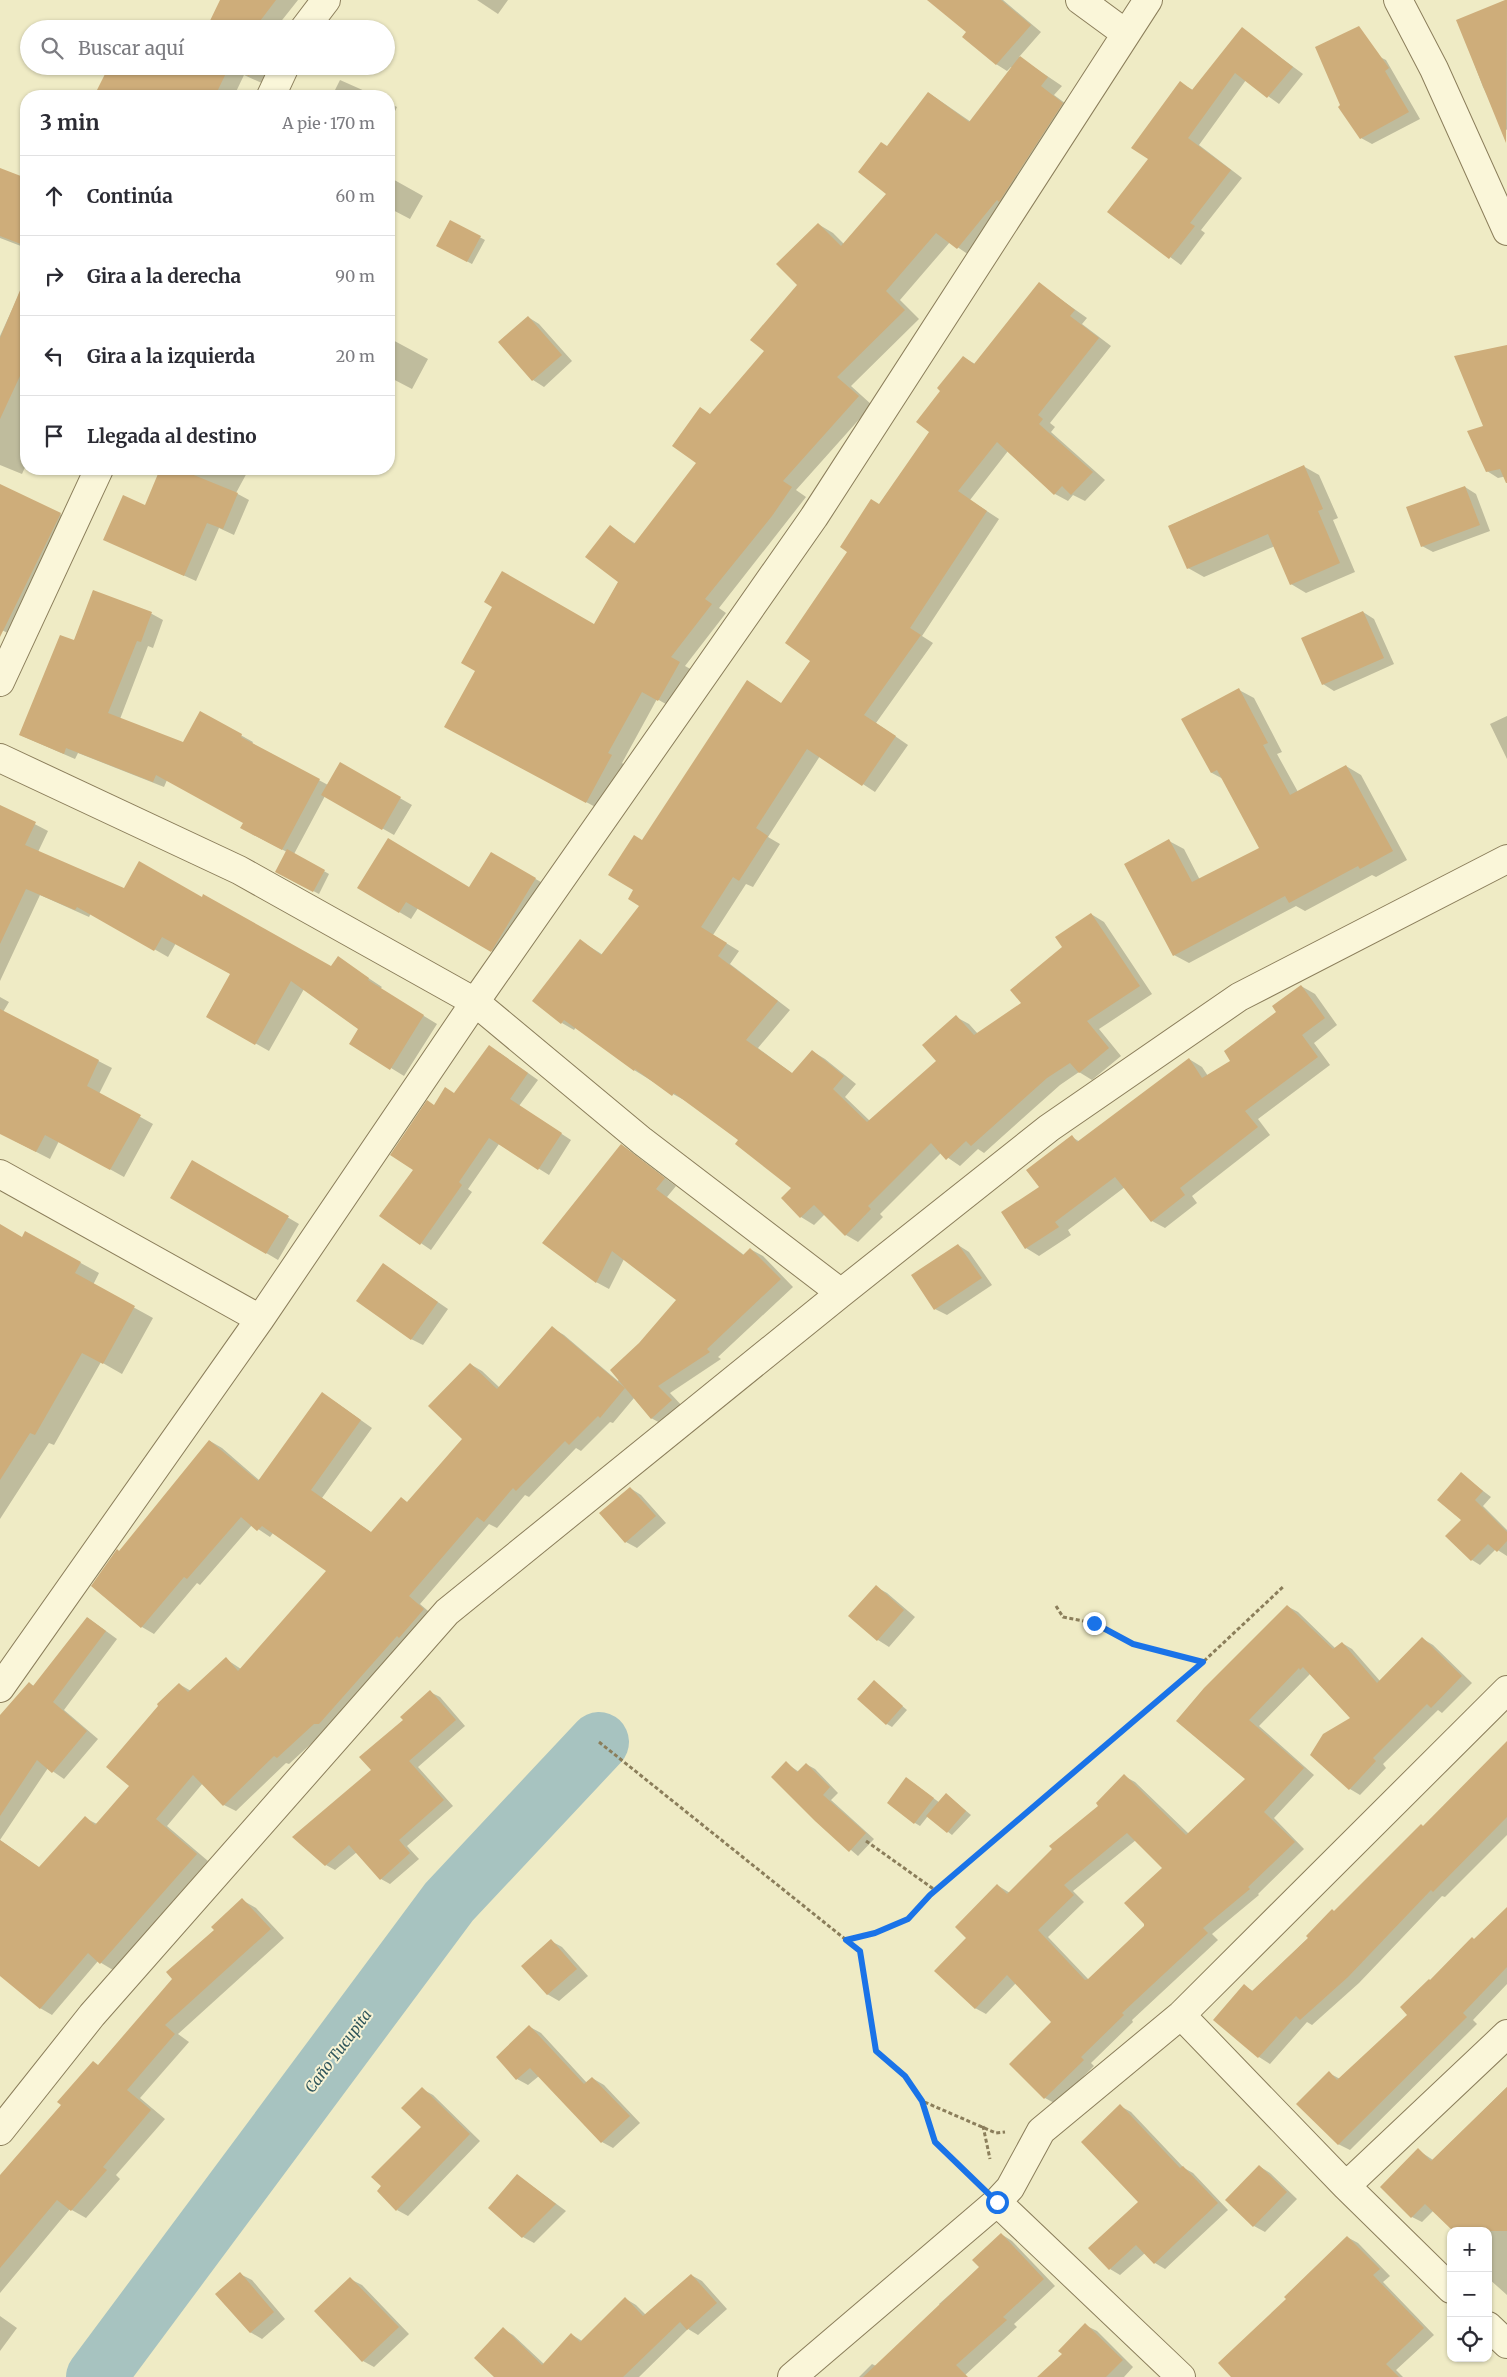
<!DOCTYPE html>
<html lang="es">
<meta charset="utf-8">
<style>
:root{--surface:#fff;--page:#f2f2f3;--text:#2b2b33;--muted:#7c7c81;--line:#e1e1e2}
body{margin:0;font-family:Merriweather,serif;background:var(--page);color:var(--text)}
.controls{position:absolute;right:15px;bottom:15px;display:grid;overflow:hidden;border-radius:10px;box-shadow:0 1px 4px #0004}
.controls button{width:45px;height:45px;display:grid;place-items:center;padding:0;border:0;border-bottom:1px solid var(--line);background:var(--surface);color:var(--text);font:25px sans-serif}
.stop{position:absolute;width:15px;height:15px;margin:-11px;border:4px solid #1a73e8;border-radius:50%;background:#fff}
.stop.end{background:#1a73e8;border-color:#fff;box-shadow:0 1px 5px #0008}
.list{margin:0;padding:0;list-style:none}
h2{display:flex;justify-content:space-between;align-items:center;height:65px;margin:0;padding:0 20px;font-size:21px}
h2 small{font-size:16px;font-weight:400;color:var(--muted)}
.list li{display:grid;grid-template-columns:32px 1fr auto;gap:15px;align-items:center;box-sizing:border-box;height:80px;padding:0 20px;border-top:1px solid var(--line)}
.list b{display:block;font-size:19px;white-space:nowrap}
.list em{font-size:16px;font-style:normal;color:var(--muted)}
.icon{flex:none;width:28px;height:28px;fill:none;stroke:currentColor;stroke-width:2;stroke-linecap:round;stroke-linejoin:round}
.map{position:relative;flex:none;width:1507px;height:2377px;overflow:hidden}
.search{position:absolute;background:var(--surface);box-shadow:0 1px 4px #0004;left:20px;top:20px;width:375px;height:55px;display:flex;align-items:center;gap:12px;box-sizing:border-box;padding:0 18px;border-radius:28px;color:var(--muted);font-size:19px}
.panel{position:absolute;background:var(--surface);box-shadow:0 1px 4px #0004;left:20px;top:90px;width:375px;height:385px;border-radius:20px}
.map>svg:first-child{display:block}
.shadow{fill:#0003;fill-rule:evenodd}
.lines{fill:none;stroke-linecap:round;stroke-linejoin:round}
.river{stroke:#a7c3c0;stroke-width:60}
.building{fill:#cead7a;fill-rule:evenodd}
.street-casing{stroke:#8b7e5b;stroke-width:30}
.path{stroke:#8b7e5b;stroke-width:3;stroke-dasharray:4 2.5;stroke-linecap:butt}
.street{stroke:#faf6d9;stroke-width:28}
.route{stroke:#1a73e8;stroke-width:6}
.labels{text-anchor:middle;dominant-baseline:central;stroke-width:4;stroke-linejoin:round;paint-order:stroke}
.water-label{font-size:15px;font-style:italic;fill:#2e555b;stroke:#f7f3d5}
</style>
<div class="map">
<svg width="1507" height="2377" viewBox="0 0 1507 2377">
<rect width="100%" height="100%" fill="#efebc5"/>
<path class="shadow" d="M222,0H298L275,29H208Z
M477,0H508L498,14Z
M929,0H1003L1041,32L1019,57L1062,86L1054,95L1077,112L972,257L950,242L900,300L919,319L851,386L872,405L796,490L806,497L719,608L726,613L685,666L694,671L673,708L657,699L622,763L625,765L601,810L461,735L594,626L619,581L610,527L636,544L698,463L711,414L766,351L799,285L818,224L833,233L844,244L888,194V147L929,93L971,122L1013,68L1011,67L1007,71L996,64L968,32Z
M1507,1V130L1504,128L1483,87L1458,20Z
M1242,29L1303,74L1279,104L1246,80L1199,145L1242,178L1201,230L1205,233L1181,265L1109,212L1149,159L1180,83L1193,90Z
M1374,54L1386,60L1420,119L1372,144L1361,138Z
M110,66H272L264,84L244,75L234,96H95Z
M340,80L376,96H332Z
M389,103L397,107L389,124Z
M0,169L26,179V248L0,238Z
M389,177L423,196L410,219L389,208Z
M450,221L485,240L472,264L438,246Z
M1039,284L1087,318L1082,324L1111,346L1050,423L1055,427L1051,432L1105,480L1085,501L1073,495L1068,501L1055,494L1008,451L970,500L999,519L922,636L933,643L876,723L908,745L875,792L820,756L768,837L780,844L753,887L746,884L713,935L739,951L730,964L790,1010L758,1048L793,1074L812,1051L825,1059L856,1084L845,1097L870,1121L938,1061L956,1017L969,1024L978,1034L1023,1003L1091,914L1104,922L1152,994L1099,1029L1121,1056L1092,1080L1079,1072L1060,1085L984,1153L978,1149L960,1166L941,1153L880,1214L883,1217L858,1242L846,1235L825,1214L814,1225L801,1217L783,1198L793,1188L740,1139L686,1101L673,1094L634,1070L576,1027L574,1030L562,1023L581,941L603,955L641,905L635,890L643,842L747,681L782,704L812,661L879,505L931,431L942,390L963,357L975,364Z
M20,292L26,295V465L22,474L0,465V336Z
M528,317L539,324L572,361L544,387L533,380L500,342Z
M389,338L428,359L412,389L389,377Z
M1507,346V476L1498,478L1487,471L1485,427Z
M1303,466L1319,475L1338,518L1333,520L1355,572L1306,593L1291,584L1275,546L1204,577L1188,568L1169,526Z
M161,469H249L236,493L249,500L234,535L219,528L196,581L104,539L146,506Z
M0,485L72,520L15,637L0,629Z
M1465,487L1476,494L1490,531L1433,552L1422,546Z
M94,592L152,614L163,620L153,648L148,646L120,719L183,744L201,713L253,742L252,744L328,785L340,764L412,805L394,835L325,796L294,854L329,874L319,894L277,872L287,852L252,834L244,822L167,780L164,787L78,753L75,759L20,735L74,641Z
M1363,612L1374,619L1394,664L1334,691L1323,684Z
M1239,690L1254,698L1282,752L1277,754L1298,792L1346,766L1361,775L1407,860L1376,877L1372,875L1305,911L1296,906L1189,963L1174,955L1169,841L1184,849L1200,880L1261,848L1223,779L1212,773L1183,719Z
M1507,716V759L1490,724Z
M0,806L48,831L38,852L124,890L331,968L338,958L382,987L380,989L437,1024L404,1076L391,1068L360,1029L304,989L269,1051L207,1016L231,974L176,943L168,957L91,913L89,917L40,895L0,981Z
M491,853L546,885L503,957L418,908L411,919L359,888H470Z
M1301,986L1315,994L1337,1025L1314,1043L1330,1065L1258,1119L1270,1135L1192,1196L1197,1203L1165,1228L1152,1221L1125,1187L1068,1230L1071,1235L1039,1256L1026,1248L1041,1187L1072,1137L1080,1142L1189,1059L1202,1067L1208,1076L1232,1061Z
M0,997L9,1002L3,1012L112,1068L99,1094L153,1124L124,1177L59,1141L50,1159L15,1141L0,1114Z
M500,1053L538,1080L519,1106L571,1140L549,1175L499,1144L468,1189L472,1192L431,1250L381,1216L414,1169L435,1106L455,1094Z
M621,1145L676,1186L667,1197L744,1255L750,1249L763,1256L793,1287L718,1357L721,1359L670,1393L684,1408L664,1425L651,1418L634,1398L613,1423L610,1422L581,1451L576,1448L529,1497L525,1495L497,1528L489,1524L420,1604L435,1617L326,1730L289,1764L286,1763L236,1811L224,1805L203,1783L167,1826L208,1861L113,1970L98,1961L52,2015L40,2008L0,1974V1717L29,1683L34,1686L88,1618L117,1639L64,1710L98,1739L64,1779L48,1768L0,1840L40,1868L85,1818L97,1824L130,1786L179,1684L191,1691L226,1659L241,1669L328,1571L273,1533L270,1537L252,1525L200,1585L197,1583L154,1634L142,1627L93,1585L210,1441L222,1448L259,1480L334,1401L372,1428L322,1498L372,1533L401,1498L408,1503L463,1439L470,1364L482,1371L500,1388L552,1328L564,1335L618,1381L640,1344L677,1300L624,1259L609,1289L596,1282Z
M192,1161L299,1224L278,1260L172,1197Z
M0,1226L23,1238L26,1233L99,1273L93,1285L153,1318L122,1374L101,1362L54,1445L49,1443L0,1519Z
M958,1245L969,1252L992,1285L947,1315L935,1309Z
M384,1265L448,1309L423,1345L411,1339Z
M1461,1474L1491,1497L1483,1506L1507,1530V1556L1496,1549L1480,1565L1472,1560L1463,1520Z
M630,1488L641,1495L666,1523L637,1548L626,1542Z
M876,1587L887,1593L915,1617L889,1647L878,1640L850,1616Z
M1287,1606L1298,1612L1336,1649L1342,1643L1352,1649L1380,1681L1423,1639L1433,1645L1472,1683L1442,1713L1438,1710L1383,1764L1386,1768L1360,1795L1350,1789L1311,1755L1351,1718L1310,1674L1259,1726L1314,1775L1274,1818L1304,1849L1258,1894L1259,1895L1212,1934L1218,1940L1132,2020L1133,2022L1091,2063L1094,2066L1056,2104L1045,2098L1010,2064L1053,2022L1016,1983L986,2014L975,2008L968,1938L997,1885L1010,1893L1100,1806L1124,1776L1135,1782L1189,1834L1246,1779L1178,1721ZM1136,1840L1164,1868L1145,1927L1089,1980L1048,1937L1084,1902L1073,1891Z
M874,1682L907,1710L892,1727L887,1724Z
M430,1692L440,1697L465,1726L418,1767L453,1806L407,1846L419,1859L390,1884L381,1879L357,1852L335,1870L326,1865L372,1771L404,1720Z
M1507,1743V1835L1445,1897L1442,1896L1359,1983L1312,2025L1307,2022L1270,2064L1259,2057L1215,2020L1244,1986L1253,1991L1424,1827Z
M786,1763L799,1772L806,1764L815,1769L838,1793L831,1800L874,1839L858,1856L816,1820Z
M912,1782L940,1803L951,1798L971,1815L952,1835L928,1816L920,1826L915,1823Z
M242,1900L256,1908L284,1938L178,2034L189,2042L140,2098L165,2119L116,2175L120,2179L86,2218L70,2209L0,2293V2179Z
M1507,1908V1984L1473,2020L1477,2024L1350,2150L1338,2144L1329,2073L1340,2079L1409,2015L1431,1981Z
M551,1941L562,1947L588,1976L559,2001L547,1994Z
M530,2027L541,2033L587,2083L592,2078L604,2085L640,2123L613,2148L602,2142L539,2076L528,2085L517,2079L497,2057Z
M1507,2087V2295L1488,2278V2231L1434,2210L1422,2222L1412,2217L1418,2150L1433,2160Z
M422,2089L433,2095L480,2141L408,2216L397,2210L423,2127Z
M1120,2106L1131,2112L1184,2168L1193,2173L1228,2210L1165,2269L1155,2263L1145,2253L1120,2275L1110,2269L1140,2202Z
M1259,2166L1270,2173L1297,2199L1265,2232L1254,2226Z
M517,2175L566,2211L534,2243L523,2237Z
M1001,2234L1012,2241L1055,2286L1014,2324L1017,2327L963,2377H859L872,2364L876,2366L941,2306L939,2304L981,2267Z
M1347,2237L1358,2243L1390,2276L1383,2282L1434,2335L1396,2370L1403,2377H1233L1287,2299Z
M240,2274L252,2280L285,2319L262,2339L250,2332Z
M691,2275L702,2281L727,2309L698,2335L688,2329L639,2377H496L503,2329L513,2335L544,2364L571,2334L582,2341L626,2299L636,2305L646,2315Z
M350,2279L362,2285L409,2334L374,2367L363,2361Z
M0,2316L17,2328L0,2351Z
M1085,2325L1097,2331L1133,2367L1124,2377H1039L1063,2354Z"/>
<g class="lines">
<path class="river" d="M96,2377L449,1902L599,1742"/>
</g>
<path class="building" d="M220,0H276L254,29H206Z
M927,0H1001L1031,25L996,65L962,37L966,32Z
M1505,0H1507L1506,143L1456,20Z
M1359,26L1389,68L1385,71L1409,112L1360,139L1338,107L1340,105L1315,47Z
M1242,27L1293,67L1267,98L1235,73L1188,138L1231,170L1190,223L1195,226L1169,259L1107,212L1148,159L1131,148L1180,81L1192,90Z
M1020,56L1048,77L1041,86L1063,103L999,202L997,200L957,249L936,233L886,291L905,310L837,377L859,396L783,481L792,487L772,516L705,599L712,604L671,657L680,662L658,701L642,692L608,753L612,755L586,803L444,727L475,671L461,663L492,607L484,602L502,571L594,624L618,582L585,557L610,525L634,544L696,463L672,446L700,407L710,414L764,351L750,340L797,285L776,264L818,223L841,246L886,194L858,172L881,142L887,146L928,92L969,122Z
M109,66H254L249,76L229,67L215,96H94Z
M0,168L26,178V246L0,236Z
M450,220L481,236L467,262L436,246Z
M26,276V363L0,419V338Z
M1039,282L1075,310L1070,316L1099,338L1038,415L1043,419L1039,424L1093,472L1071,495L1062,486L1054,495L997,442L958,491L987,511L910,628L921,635L864,715L896,736L862,786L807,749L756,828L768,836L739,881L733,877L701,927L727,943L718,956L778,1001L746,1040L792,1073L812,1050L844,1076L833,1089L867,1122L936,1061L922,1045L956,1015L974,1035L1021,1003L1010,990L1062,947L1055,937L1091,913L1140,986L1087,1021L1109,1048L1079,1073L1070,1063L1047,1078L971,1146L966,1141L946,1160L931,1143L868,1206L871,1209L845,1236L814,1205L800,1218L781,1198L791,1188L735,1144L738,1140L674,1093L672,1096L635,1069L634,1071L564,1020L561,1024L532,1001L580,939L601,955L639,906L628,899L633,890L608,875L634,835L642,840L747,680L781,703L810,661L785,643L847,552L840,547L871,499L879,504L929,432L916,422L940,391L937,388L963,356L974,364Z
M528,316L562,355L532,381L498,342Z
M1507,345V483H1506L1500,469L1486,472L1467,431L1483,426L1454,356Z
M1304,465L1323,509L1318,511L1340,563L1290,585L1268,534L1187,569L1168,526Z
M160,469H179L238,493L223,529L207,523L184,576L103,540L123,495L145,505Z
M0,484L61,513L0,637Z
M1465,486L1480,525L1421,547L1406,507Z
M93,590L152,612L141,642L137,641L108,713L183,742L200,711L242,734L241,737L320,779L282,850L240,828L243,823L156,775L153,782L66,748L64,754L19,735L60,635L74,640Z
M1363,611L1384,658L1322,685L1301,638Z
M1239,688L1268,743L1263,745L1290,795L1346,765L1393,851L1360,869L1358,866L1289,903L1285,896L1173,956L1124,864L1169,839L1192,882L1259,848L1217,770L1211,773L1181,719Z
M340,762L401,797L382,830L321,795Z
M0,805L36,822L25,845L124,888L139,861L202,897L203,894L331,966L338,956L369,978L368,980L424,1015L390,1070L349,1044L358,1029L291,981L255,1045L206,1017L230,974L162,937L154,951L77,907L75,910L26,889L0,944Z
M388,838L469,887L491,852L536,878L491,952L406,902L399,913L357,888Z
M287,849L325,870L313,892L275,872Z
M1301,985L1325,1018L1302,1035L1318,1057L1245,1111L1258,1127L1180,1188L1185,1195L1151,1222L1115,1177L1055,1222L1059,1227L1025,1249L1001,1212L1039,1187L1026,1170L1072,1135L1077,1142L1189,1058L1202,1078L1230,1061L1224,1051L1276,1012L1272,1006Z
M0,1009L99,1060L87,1086L141,1115L110,1170L45,1135L36,1152L0,1134Z
M489,1045L528,1073L510,1099L562,1133L538,1170L489,1138L459,1182L462,1185L420,1245L379,1216L413,1170L390,1155L427,1100L434,1105L445,1087L454,1093Z
M621,1144L665,1178L656,1189L743,1255L750,1248L781,1279L707,1349L710,1352L658,1386L672,1400L651,1419L610,1370L639,1343L676,1300L612,1251L596,1283L542,1243Z
M192,1160L289,1216L266,1254L170,1198Z
M0,1224L22,1237L25,1231L81,1262L75,1273L135,1306L103,1364L82,1353L35,1435L30,1433L0,1480Z
M958,1244L982,1278L934,1310L911,1275Z
M383,1263L438,1302L411,1340L356,1301Z
M552,1326L625,1388L600,1418L598,1416L569,1445L565,1441L516,1491L513,1488L484,1522L477,1517L409,1596L424,1609L399,1638L397,1636L319,1724H314L277,1758L274,1756L223,1806L193,1775L156,1819L197,1854L100,1964L88,1953L40,2009L0,1976V1840L39,1867L85,1816L95,1825L129,1786L106,1767L158,1706L157,1704L179,1683L188,1692L226,1657L238,1671L326,1571L262,1526L257,1531L241,1517L187,1579L184,1577L141,1628L91,1586L117,1549L119,1551L209,1440L258,1481L322,1392L361,1420L311,1490L371,1532L401,1497L407,1502L462,1439L428,1406L470,1363L497,1389Z
M1461,1472L1483,1491L1475,1500L1507,1532V1541L1497,1552L1488,1544L1471,1561L1445,1536L1461,1520L1437,1500Z
M630,1487L656,1516L625,1543L599,1513Z
M876,1585L904,1610L877,1641L848,1616Z
M1287,1605L1333,1649L1342,1642L1377,1683L1422,1637L1462,1676L1431,1708L1427,1704L1373,1758L1376,1761L1349,1790L1310,1755L1323,1734L1350,1718L1303,1667L1300,1670L1299,1668L1249,1720L1304,1768L1264,1812L1295,1842L1248,1887L1250,1889L1203,1928L1208,1933L1122,2013L1124,2015L1081,2057L1084,2060L1044,2099L1009,2064L1051,2022L1007,1975L975,2009L934,1971L966,1938L955,1927L997,1884L1007,1894L1052,1849L1049,1846L1098,1806L1096,1803L1124,1774L1186,1835L1245,1779L1176,1721L1204,1688ZM1127,1833L1162,1868L1124,1903L1144,1924V1926L1088,1979L1085,1980L1038,1930L1074,1895L1064,1885Z
M87,1617L106,1631L53,1702L87,1731L52,1773L37,1760L0,1816V1715L29,1682L33,1686Z
M874,1680L903,1706L886,1725L857,1699Z
M430,1690L456,1720L409,1761L444,1800L399,1840L410,1853L380,1880L349,1845L325,1866L292,1837L371,1770L359,1757L403,1720L400,1717Z
M1507,1741V1817L1433,1892L1431,1890L1348,1977L1300,2020L1296,2016L1258,2058L1213,2020L1244,1984L1252,1991L1308,1938L1306,1936L1332,1909L1334,1911L1421,1824L1423,1826Z
M786,1761L797,1772L806,1763L830,1787L823,1795L866,1833L849,1852L815,1821L771,1777Z
M906,1777L934,1798L914,1824L887,1803Z
M946,1793L966,1811L947,1833L926,1816Z
M242,1898L271,1929L165,2025L175,2034L127,2090L151,2110L103,2167L107,2170L71,2211L57,2200L0,2268V2175L61,2105L57,2102L93,2061L98,2065L172,1979L166,1972L214,1930L211,1927Z
M1507,1907V1967L1463,2013L1467,2017L1338,2145L1296,2104L1329,2071L1337,2080L1407,2015L1400,2007L1429,1979L1430,1980L1472,1937L1474,1939Z
M551,1939L577,1969L547,1995L521,1966Z
M529,2025L584,2084L592,2077L630,2116L601,2143L530,2068L516,2080L496,2057Z
M422,2087L470,2134L396,2211L377,2191L381,2186L371,2177L421,2127L401,2108Z
M1507,2087V2231H1453L1425,2204L1411,2218L1380,2187L1418,2148L1431,2161Z
M1120,2104L1180,2168L1183,2166L1218,2203L1154,2264L1136,2245L1109,2270L1088,2248L1138,2202L1081,2142Z
M1259,2165L1287,2192L1253,2227L1225,2200Z
M517,2174L556,2204L522,2238L488,2208Z
M1001,2233L1044,2279L1003,2317L1007,2320L956,2365L968,2377H863L979,2267L972,2260Z
M1347,2236L1380,2269L1373,2275L1424,2328L1386,2364L1399,2377H1231L1218,2363L1286,2299L1284,2297Z
M240,2272L274,2312L250,2333L215,2294Z
M691,2274L717,2303L687,2330L680,2322L623,2377H494L474,2358L503,2327L542,2365L571,2333L580,2342L625,2297L643,2316Z
M350,2277L399,2327L362,2362L314,2311Z
M1085,2323L1123,2360L1106,2377H1037L1062,2354L1058,2351Z"/>
<g class="lines">
<defs>
<path id="street" d="M1080,0L1125,33
M1398,0L1434,69L1507,231
M304,29L326,0
M271,96L285,66
M0,682L99,469
M0,758L239,870L475,1002L642,1141L841,1293
M0,1174L260,1319
M0,1688L260,1319L475,1002L814,517L1148,0
M1181,2015L1346,2186L1451,2289
M0,2131L92,2015L447,1612L841,1293L1049,1128L1239,997L1507,859
M1346,2186L1507,2034
M997,2202L1181,2377
M1488,2326L1507,2344
M792,2377L997,2202L1010,2188L1041,2131L1181,2015L1507,1690"/>
</defs>
<use href="#street" class="street-casing"/>
<path class="path" d="M1056,1606L1063,1617L1094,1623L1133,1644L1203,1662L1284,1586
M599,1742L860,1951L876,2051L905,2076L922,2101L996,2133L1005,2132
M866,1841L935,1890
M930,1895L1203,1662
M846,1940L875,1933L908,1919L930,1894
M922,2101L935,2142L975,2181
M983,2126L990,2159"/>
<use href="#street" class="street"/>
</g>
<g class="lines">
<path class="route" d="M997,2202L935,2142L922,2101L905,2076L876,2051L860,1951L846,1940L875,1933L908,1919L930,1895L1203,1662L1133,1644L1094,1623"/>
</g>
<g class="labels">
<g class="water-label">
<text transform="translate(338 2051) rotate(-53)">Caño Tucupita</text>
</g>
</g>
</svg>
<div class="controls">
<button>+</button>
<button>−</button>
<button><svg class="icon" aria-label="locate" viewBox="0 0 24 24"><circle cx="12" cy="12" r="6"/><path d="M12 2v4M12 18v4M2 12h4M18 12h4"/></svg></button>
</div>
<div class="stop" style="left:997px;top:2202px"></div>
<div class="stop end" style="left:1094px;top:1623px"></div>
<div class="search"><svg class="icon" aria-label="search" viewBox="0 0 24 24"><circle cx="10" cy="10" r="6"/><path d="M15 15l6 6"/></svg>Buscar aquí</div>
<section class="panel">
<h2>3 min<small>A pie · 170 m</small></h2>
<ul class="list">
<li><svg class="icon" aria-label="ahead" viewBox="0 0 24 24"><path d="M12 20V5M6 11l6-6 6 6"/></svg><div><b>Continúa</b></div><em>60 m</em></li>
<li><svg class="icon" aria-label="right" viewBox="0 0 24 24"><path d="M7 20v-9h11M14 6l5 5-5 5"/></svg><div><b>Gira a la derecha</b></div><em>90 m</em></li>
<li><svg class="icon" aria-label="left" viewBox="0 0 24 24"><path d="M17 20v-9H6M10 6l-5 5 5 5"/></svg><div><b>Gira a la izquierda</b></div><em>20 m</em></li>
<li><svg class="icon" aria-label="arrive" viewBox="0 0 24 24"><path d="M6 21V4h12l-3 4 3 4H6"/></svg><div><b>Llegada al destino</b></div></li>
</ul>
</section>
</div>
